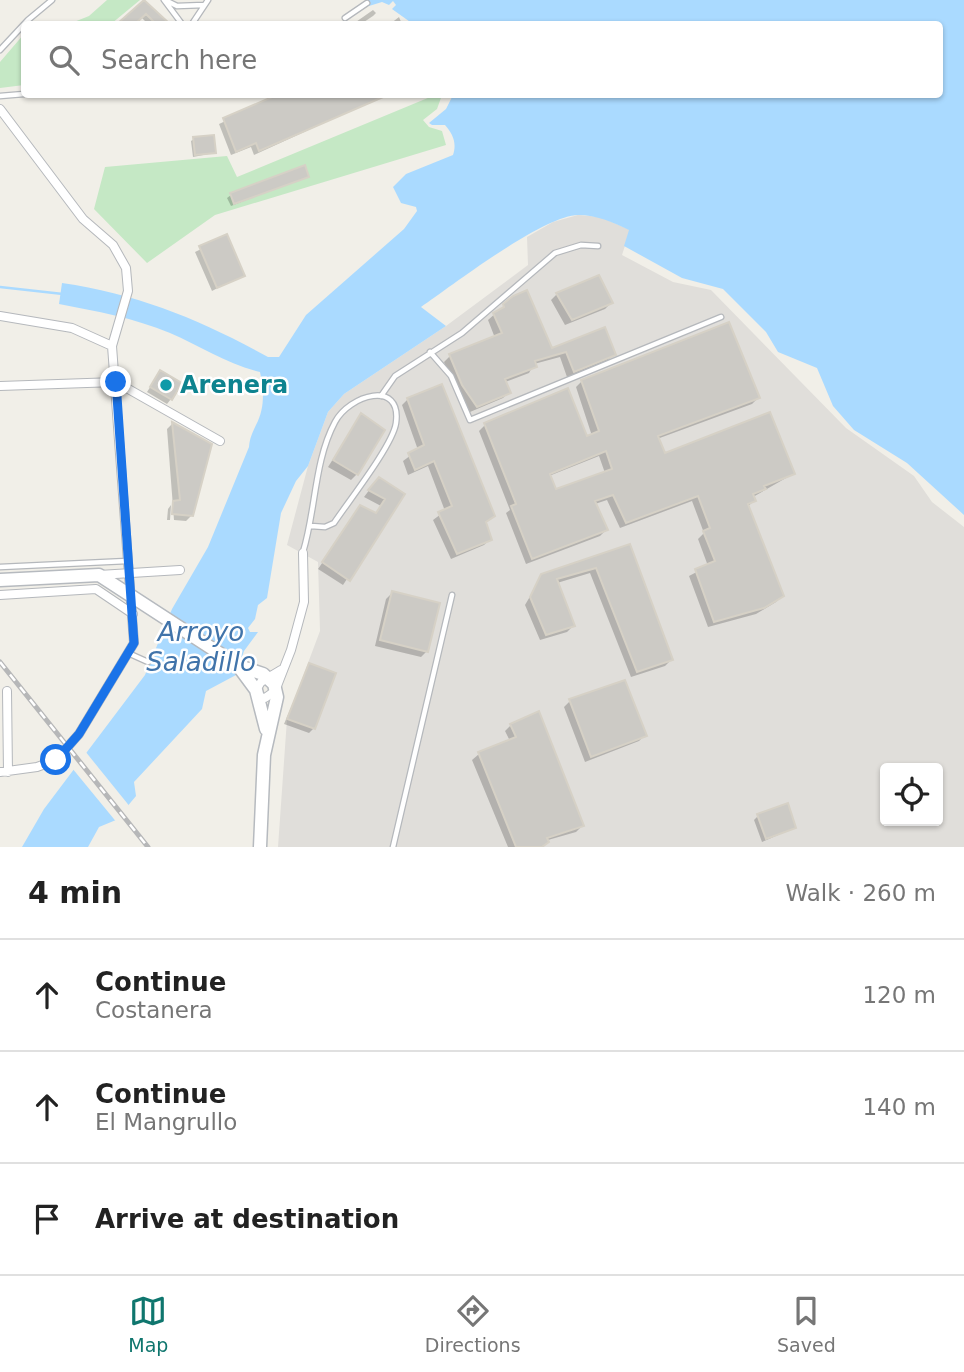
<!DOCTYPE html>
<meta charset="utf-8">
<style>
:root{--surface:#fff;--page:#f2f2f2;--text:#222;--muted:#767676;--line:#e0e0e0;--accent:#0f766e}
body{margin:0;font-family:"DejaVu Sans",sans-serif;background:var(--page);color:var(--text)}
.controls{position:absolute;right:21px;bottom:21px;display:grid;overflow:hidden;border-radius:7px;box-shadow:0 2px 5px #0004}
.controls button{width:63px;height:63px;display:grid;place-items:center;padding:0;border:0;border-bottom:2px solid var(--line);background:var(--surface);color:var(--text);font:35px sans-serif}
.stop{position:absolute;width:21px;height:21px;margin:-16px;border:5px solid #1a73e8;border-radius:50%;background:#fff}
.stop.end{background:#1a73e8;border-color:#fff;box-shadow:0 2px 7px #0008}
.list{margin:0;padding:0;list-style:none}
h2{display:flex;justify-content:space-between;align-items:center;height:91px;margin:0;padding:0 28px;font-size:30px}
h2 small{font-size:23px;font-weight:400;color:var(--muted)}
.list li{display:grid;grid-template-columns:46px 1fr auto;gap:21px;align-items:center;box-sizing:border-box;height:112px;padding:0 28px;border-top:2px solid var(--line)}
.list b{display:block;font-size:26px;white-space:nowrap}
.list p{margin:0;font-size:23px;white-space:nowrap;color:var(--muted)}
.list em{font-size:23px;font-style:normal;color:var(--muted)}
.icon{flex:none;width:38px;height:38px;fill:none;stroke:currentColor;stroke-width:2;stroke-linecap:round;stroke-linejoin:round}
.map{position:relative;flex:none;width:964px;height:847px;overflow:hidden}
.search{position:absolute;background:var(--surface);box-shadow:0 2px 5px #0004;left:21px;right:21px;top:21px;height:77px;display:flex;align-items:center;gap:18px;box-sizing:border-box;padding:0 24px;border-radius:7px;color:var(--muted);font-size:26px}
.sheet{height:427px;background:var(--surface)}
nav{display:flex;justify-content:space-around;align-items:center;box-sizing:border-box;height:98px;border-top:2px solid var(--line);background:var(--surface);font-size:19px;color:var(--muted)}
nav a{display:grid;justify-items:center;gap:4px}
nav .on{color:var(--accent)}
.map>svg:first-child{display:block}
.industrial{fill:#e0deda;fill-rule:evenodd}
.green{fill:#c5e8c5}
.water{fill:#aadaff}
.pier{fill:#f1efe8}
.shadow{fill:#0003;fill-rule:evenodd}
.lines{fill:none;stroke-linecap:round;stroke-linejoin:round}
.stream{stroke:#aadaff;stroke-width:2.5}
.building{fill:#cccac5;stroke:#d6d1c6;stroke-width:2;fill-rule:evenodd}
.lane-casing{stroke:#b5b8bc;stroke-width:7}
.street-casing{stroke:#b5b8bc;stroke-width:10}
.secondary-casing{stroke:#b6babf;stroke-width:15}
.lane{stroke:#fff;stroke-width:4.5}
.street{stroke:#fff;stroke-width:8}
.secondary{stroke:#fff;stroke-width:12}
.rail-casing{stroke:#b6b7b8;stroke-width:5}
.rail{stroke:#fff;stroke-width:2.5;stroke-dasharray:8;stroke-linecap:butt}
.route{stroke:#1a73e8;stroke-width:9}
.culture-dot{fill:#0f9aa8;stroke:#fff;stroke-width:2.5}
.labels{text-anchor:middle;dominant-baseline:central;stroke-width:5;stroke-linejoin:round;paint-order:stroke}
.culture-label{font-size:24px;font-weight:bold;fill:#0d838f;stroke:#fff;text-anchor:start}
.water-label{font-size:26px;font-style:italic;fill:#4174aa;stroke:#fff}
</style>
<div class="map">
<svg width="964" height="847" viewBox="0 0 964 847">
<rect width="100%" height="100%" fill="#f1efe8"/>
<path class="industrial" d="M578,215L601,217L630,230L622,255L673,282L711,290L846,428L914,476L932,502L964,527V847H278L287,719L320,631L318,562L287,545L308,466L328,412L344,394L446,326L528,265L527,237L553,222ZM885,768H938V821H885Z"/>
<path class="green" d="M107,0H140L111,24H69L89,16Z
M24,34V85L0,88V62Z
M435,95H442L437,109L423,120L429,127L442,131L446,145L215,215L147,263L94,209L105,167L227,156L237,177Z"/>
<path class="water" d="M365,0H964V515L907,463L854,430L833,406L817,368L778,352L766,332L723,289L682,278L624,246L629,230C612,222 597,215 578,215C542,216 453,285 421,307L446,326L344,394L328,412L308,466L296,481L281,513L267,598L258,605L255,619L248,628L250,632H258L244,651L236,675L206,691L202,709L134,782L136,796L116,820L99,827L88,847H22L44,809L145,675L172,609L208,547L249,447C250,437 252,434 256,425C265,408 264,390 260,372C227,364 200,346 170,333C134,318 96,311 59,304L62,283C138,294 201,320 268,357H279L306,315L404,229L417,211L416,207L401,203L393,187L406,174L453,155C457,143 453,134 445,125H432L429,123L446,109L453,95L940,94V24H413L392,9L396,5L393,1L389,5L382,2L369,6Z"/>
<path class="pier" d="M85,751L131,808L118,824L72,768Z"/>
<path class="shadow" d="M145,1L167,24H148L141,17L133,24H120Z
M373,10L376,13L373,16L361,24H353Z
M399,17L402,24H390Z
M269,94H387L254,155L251,147L231,155L219,124L271,100Z
M194,139L214,153L193,157L191,141Z
M307,176L231,206L227,198L231,195Z
M226,237L242,275L212,291L195,252Z
M557,294L611,303L605,309L565,325L551,300Z
M504,306L551,350L614,354L608,360L567,377L560,357L534,364L529,373L505,382L509,392L503,398L470,412L456,391L444,362L450,356L495,338L488,320Z
M160,372L171,399L167,404L147,392Z
M582,381L758,398L752,404L657,439L664,455L793,474L753,497L754,501L747,507L782,595L776,602L756,614L708,627L689,576L708,566L698,539L704,533L692,501L620,528L607,500L595,504L606,530L600,536L526,564L506,513L510,510L479,431L485,425L586,438L592,436L576,387ZM599,456L605,473L555,491L549,476Z
M408,399L484,523L490,539L484,545L451,559L433,520L445,511L428,466L408,475L403,461L418,450L402,405Z
M361,415L357,474L351,480L328,467Z
M172,424L192,515L186,521L174,520L167,429Z
M373,485L403,495L343,585L318,569L361,507L375,514L381,506L364,497Z
M171,505L170,520H167L168,509Z
M629,546L671,660L665,666L631,677L590,573L557,583L573,626L567,632L540,640L525,605L542,576Z
M392,593L427,651L421,657L375,646L386,599Z
M309,665L314,728L309,733L284,724Z
M570,701L645,735L639,741L585,762L564,707Z
M511,725L582,826L576,832L548,840L541,847H508L472,760L479,754L510,741L505,731Z
M758,816L794,828L762,842L754,820Z"/>
<g class="lines">
<path class="stream" d="M0,287L63,294"/>
</g>
<path class="building" d="M144,0L170,24H156L146,14L135,24H117Z
M279,94H390L259,151L256,143L236,152L223,118Z
M214,135L216,153L195,155L193,137Z
M305,165L309,177L234,204L230,193Z
M227,234L245,276L217,288L199,246Z
M599,275L613,303L572,320L556,293Z
M527,290L552,348L605,327L616,355L574,372L566,352L535,361L537,367L505,379L511,393L477,407L462,385L449,354L502,333L493,313L504,307L503,304L513,296Z
M729,322L760,398L658,436L665,453L770,412L795,474L764,486L766,489L753,494L756,501L748,504L784,596L764,608L714,622L695,569L715,561L703,531L710,528L698,496L626,523L613,495L595,501L608,530L532,559L511,506L516,504L484,423L568,388L587,436L599,431L581,380ZM606,451L612,469L556,489L550,474Z
M160,370L182,383L172,400L150,387Z
M442,384L495,516L486,522L492,540L457,554L438,512L452,506L434,461L415,470L408,453L424,445L407,398Z
M361,413L385,430L358,475L333,460Z
M172,422L212,444L193,516L172,514L173,501L180,500Z
M379,477L405,494L350,581L322,562L360,505L376,513L385,499L368,490Z
M630,544L673,660L637,672L596,568L557,579L575,626L546,635L530,597L541,574Z
M392,591L440,603L428,652L380,640Z
M309,663L336,673L315,729L287,719Z
M625,680L647,736L591,757L569,699Z
M539,711L584,826L547,838L549,842L542,847H516L478,752L516,737L510,724Z
M788,803L796,828L766,839L757,814Z"/>
<g class="lines">
<defs>
<path id="lane" d="M164,0L182,24
M165,0L177,6L204,5
M345,18L367,3
M192,24L208,0
M0,50L28,20L52,0
M0,96L24,94
M430,352L451,376L470,420L721,317
M381,396L395,376L462,333L555,253L581,245L598,246
M303,552C316,510 314,461 335,422C349,395 402,379 396,423C393,445 348,502 334,523L325,527L311,526
M0,567L127,561
M128,653L148,662
M393,847L452,595"/>
<path id="street" d="M0,109L83,219L113,245L126,268L128,291L112,346L134,643L79,734L56,760L37,767L0,772
M0,316L72,328L112,346
M0,386L116,382L220,441
M99,575L180,570
M0,595L96,589L133,614
M256,690L261,682L281,670
M7,691L8,772
M259,697L265,698L275,691L291,650L304,602L303,553"/>
<path id="secondary" d="M0,580L99,575L239,666L263,674L274,684L277,697L264,755L260,847
M239,667L256,690L266,729"/>
</defs>
<use href="#lane" class="lane-casing"/>
<use href="#street" class="street-casing"/>
<use href="#secondary" class="secondary-casing"/>
<use href="#lane" class="lane"/>
<use href="#street" class="street"/>
<use href="#secondary" class="secondary"/>
<defs>
<path id="rail" d="M0,662L148,847"/>
</defs>
<use href="#rail" class="rail-casing"/>
<use href="#rail" class="rail"/>
</g>
<g class="lines">
<path class="route" d="M56,760L79,734L134,643L116,382"/>
</g>
<circle class="culture-dot" cx="166" cy="385" r="7"/>
<g class="labels">
<g class="culture-label">
<text x="180" y="385">Arenera</text>
</g>
<g class="water-label">
<text x="201" y="632">Arroyo<tspan x="201" dy="30">Saladillo</tspan></text>
</g>
</g>
</svg>
<div class="controls">
<button><svg class="icon" aria-label="locate" viewBox="0 0 24 24"><circle cx="12" cy="12" r="6"/><path d="M12 2v4M12 18v4M2 12h4M18 12h4"/></svg></button>
</div>
<div class="stop" style="left:56px;top:760px"></div>
<div class="stop end" style="left:116px;top:382px"></div>
<div class="search"><svg class="icon" aria-label="search" viewBox="0 0 24 24"><circle cx="10" cy="10" r="6"/><path d="M15 15l6 6"/></svg>Search here</div>
</div>
<section class="sheet">
<h2>4 min<small>Walk · 260 m</small></h2>
<ul class="list">
<li><svg class="icon" aria-label="ahead" viewBox="0 0 24 24"><path d="M12 20V5M6 11l6-6 6 6"/></svg><div><b>Continue</b><p>Costanera</p></div><em>120 m</em></li>
<li><svg class="icon" aria-label="ahead" viewBox="0 0 24 24"><path d="M12 20V5M6 11l6-6 6 6"/></svg><div><b>Continue</b><p>El Mangrullo</p></div><em>140 m</em></li>
<li><svg class="icon" aria-label="arrive" viewBox="0 0 24 24"><path d="M6 21V4h12l-3 4 3 4H6"/></svg><div><b>Arrive at destination</b></div></li>
</ul>
</section>
<nav>
<a class="on"><svg class="icon" aria-label="map" viewBox="0 0 24 24"><path d="M3 6l6-2 6 2 6-2v14l-6 2-6-2-6 2zM9 4v14M15 6v14"/></svg>Map</a>
<a><svg class="icon" aria-label="directions" viewBox="0 0 24 24"><path d="M12 3l9 9-9 9-9-9zM9 14v-3h6M13 9l2 2-2 2"/></svg>Directions</a>
<a><svg class="icon" aria-label="saved" viewBox="0 0 24 24"><path d="M7 4h10v16l-5-4-5 4z"/></svg>Saved</a>
</nav>
